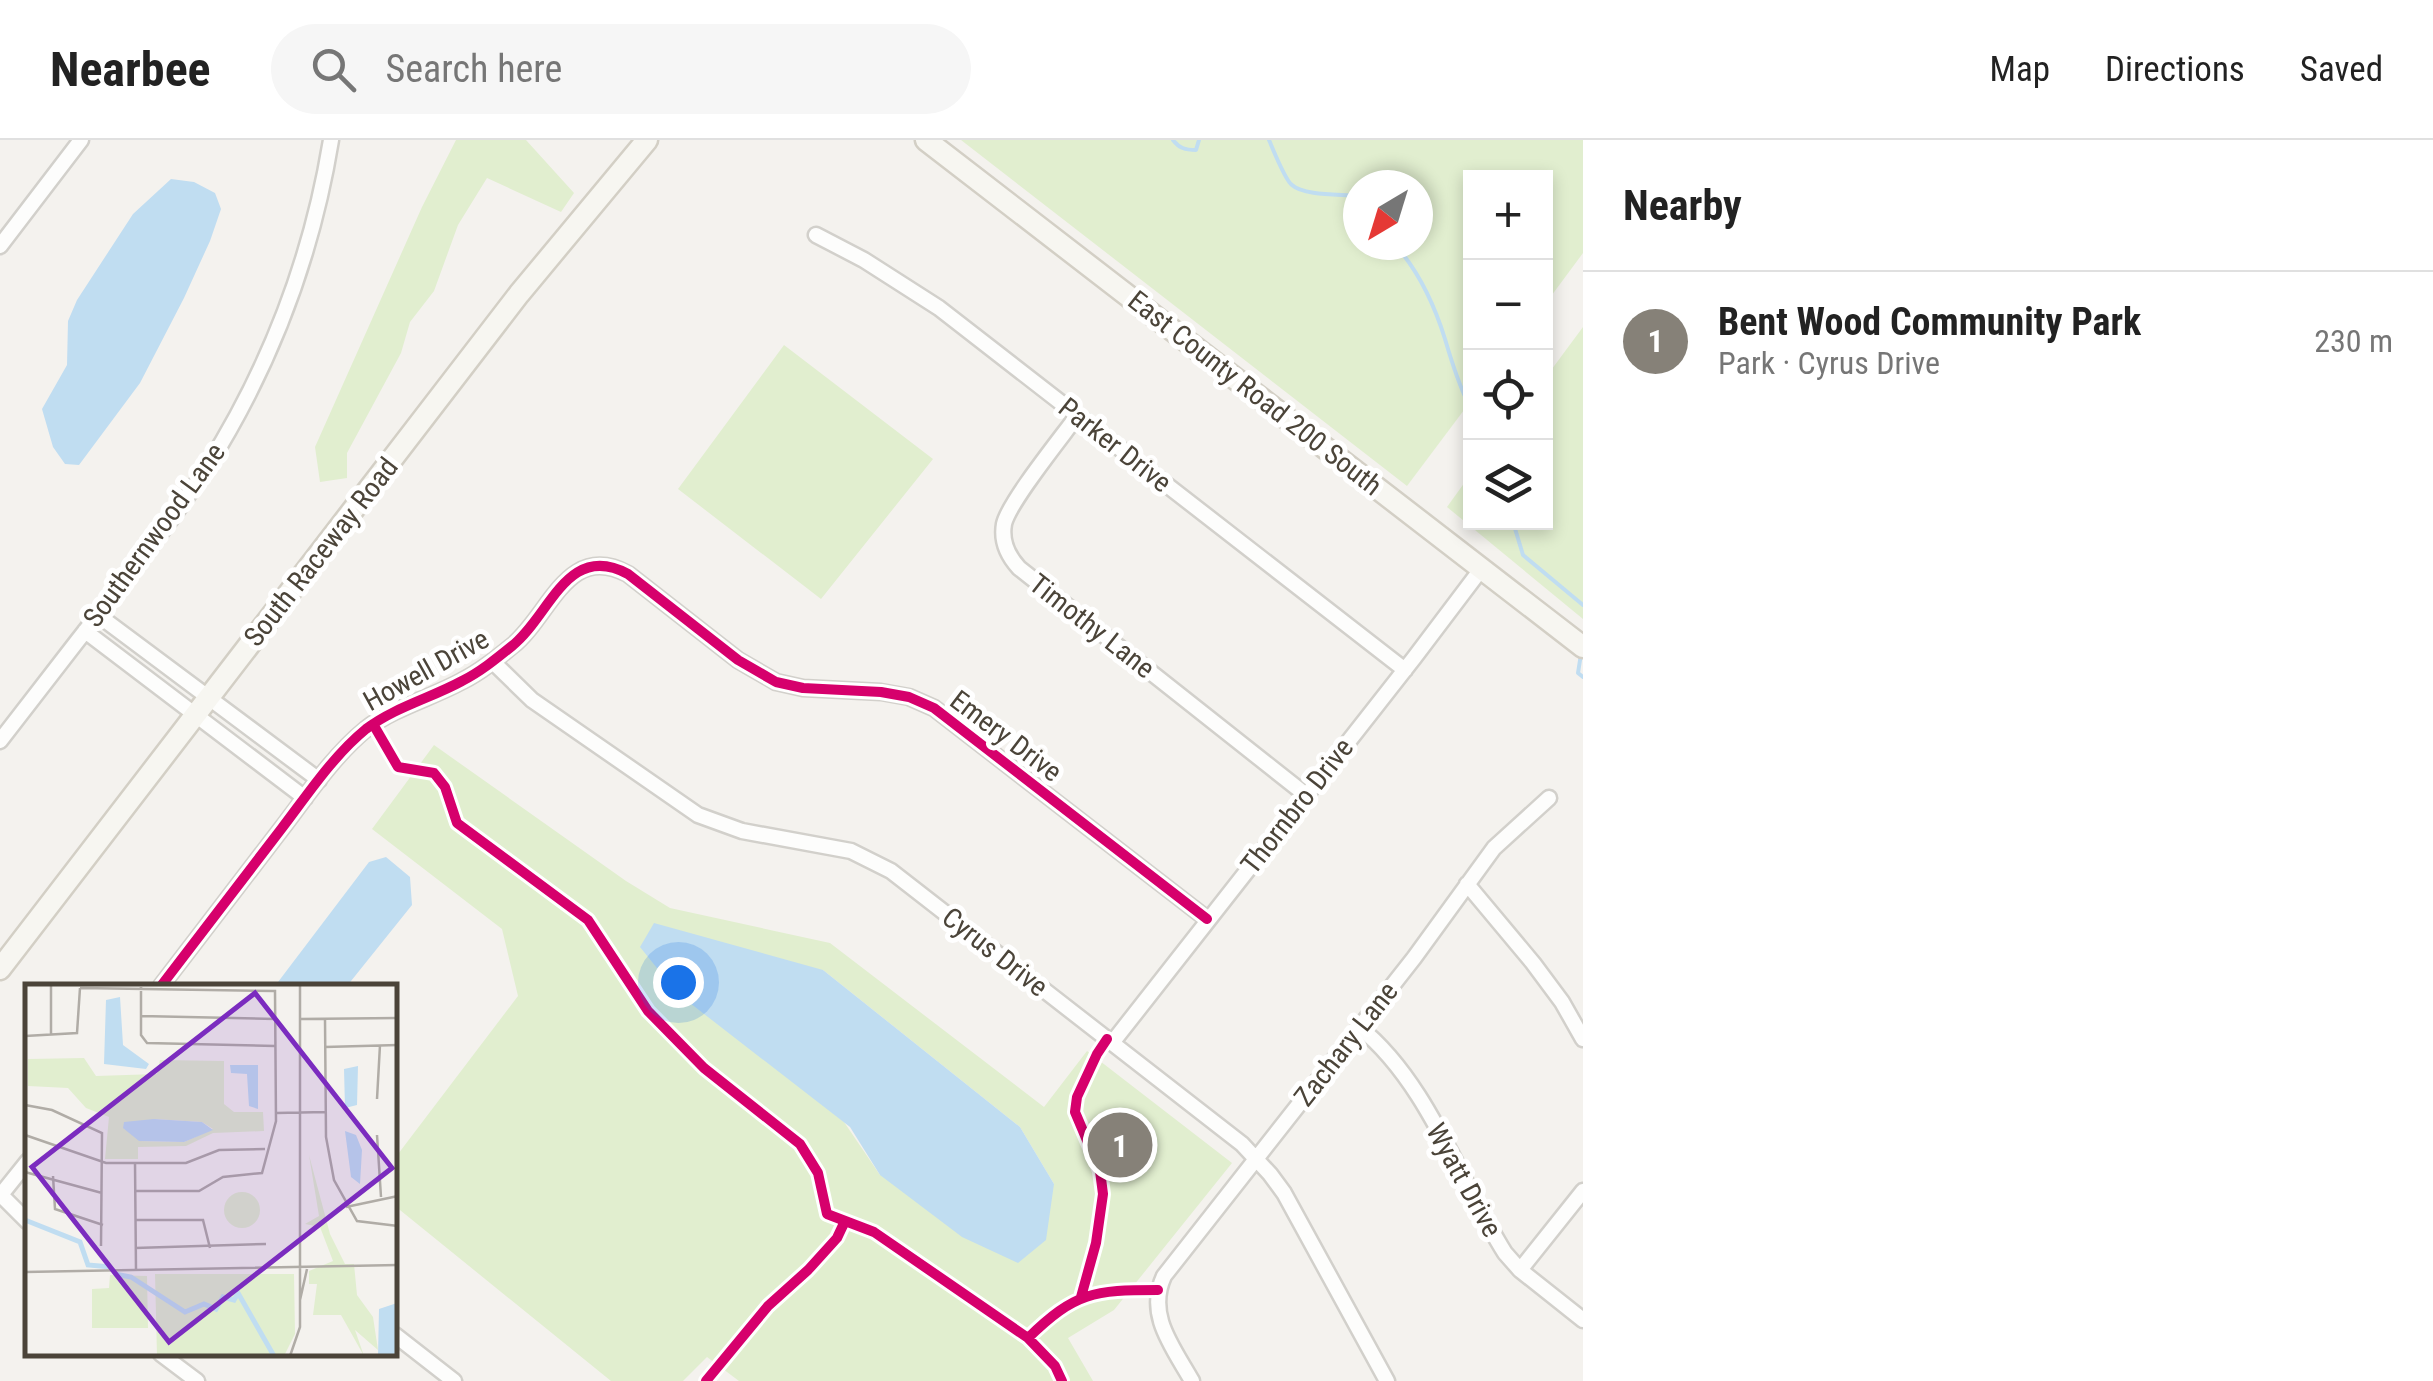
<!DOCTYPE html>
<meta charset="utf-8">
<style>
:root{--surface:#fff;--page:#f6f6f6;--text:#222;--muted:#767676;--line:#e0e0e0;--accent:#868178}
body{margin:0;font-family:"Roboto Condensed",sans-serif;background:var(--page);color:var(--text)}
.controls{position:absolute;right:30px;top:30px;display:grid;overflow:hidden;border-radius:0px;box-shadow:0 5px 15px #0003}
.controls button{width:90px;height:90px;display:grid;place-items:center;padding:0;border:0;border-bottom:2px solid var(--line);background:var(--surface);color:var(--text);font:50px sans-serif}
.compass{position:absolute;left:1343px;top:30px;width:90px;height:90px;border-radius:50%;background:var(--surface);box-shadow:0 5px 15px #0003;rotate:218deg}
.you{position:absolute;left:678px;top:842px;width:35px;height:35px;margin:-25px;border:8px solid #fff;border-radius:50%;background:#1a73e8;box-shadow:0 0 0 15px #1a73e833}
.badge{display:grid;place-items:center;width:65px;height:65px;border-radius:50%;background:var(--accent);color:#fff;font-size:32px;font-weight:700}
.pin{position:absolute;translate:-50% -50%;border:5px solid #fff;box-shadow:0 2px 10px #0006}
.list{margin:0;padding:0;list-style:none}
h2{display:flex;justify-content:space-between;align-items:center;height:130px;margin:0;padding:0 40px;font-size:42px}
h2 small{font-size:32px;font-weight:400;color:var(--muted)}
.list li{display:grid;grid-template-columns:65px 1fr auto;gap:30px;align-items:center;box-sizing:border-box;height:140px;padding:0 40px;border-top:2px solid var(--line)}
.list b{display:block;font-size:38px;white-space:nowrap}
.list p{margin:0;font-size:32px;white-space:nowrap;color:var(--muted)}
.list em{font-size:32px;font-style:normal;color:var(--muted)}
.icon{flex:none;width:55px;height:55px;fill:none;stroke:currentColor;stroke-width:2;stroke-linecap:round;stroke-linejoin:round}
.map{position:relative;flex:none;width:1583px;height:1241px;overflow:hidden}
header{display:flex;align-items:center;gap:60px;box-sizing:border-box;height:140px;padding:0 50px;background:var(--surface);border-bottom:2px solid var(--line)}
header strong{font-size:48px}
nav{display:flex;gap:55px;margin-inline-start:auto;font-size:35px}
.search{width:700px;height:90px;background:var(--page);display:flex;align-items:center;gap:25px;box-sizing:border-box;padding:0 35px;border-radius:55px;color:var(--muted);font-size:38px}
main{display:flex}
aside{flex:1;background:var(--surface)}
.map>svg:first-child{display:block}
.green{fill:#e1eecf;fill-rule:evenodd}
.water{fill:#c0ddf1}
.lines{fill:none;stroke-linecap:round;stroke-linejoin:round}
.stream{stroke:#c0ddf1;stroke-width:4}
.street-casing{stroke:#d2d0cb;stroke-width:19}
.secondary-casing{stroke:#d3cfc5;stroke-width:25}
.street{stroke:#fdfdfc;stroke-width:14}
.secondary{stroke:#f7f6f1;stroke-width:20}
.cycleway-casing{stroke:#fff;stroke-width:16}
.cycleway{stroke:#d6006c;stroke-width:10}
.labels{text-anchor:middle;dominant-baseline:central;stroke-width:10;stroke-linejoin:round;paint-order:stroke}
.street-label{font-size:28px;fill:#4b4439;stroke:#fff}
.inset-river{fill:none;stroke:#c0ddf1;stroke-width:5}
.inset-road{fill:none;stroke:#b0aca6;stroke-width:2.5}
.view{fill:#7b2cbf;fill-opacity:0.15;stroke:#7b2cbf;stroke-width:5}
.inset-edge{fill:none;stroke:#4b4439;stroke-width:5}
</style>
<header>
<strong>Nearbee</strong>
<div class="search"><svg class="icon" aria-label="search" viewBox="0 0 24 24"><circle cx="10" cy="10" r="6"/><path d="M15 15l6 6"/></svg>Search here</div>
<nav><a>Map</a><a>Directions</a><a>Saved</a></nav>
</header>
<main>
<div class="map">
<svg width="1583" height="1241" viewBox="0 0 1583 1241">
<rect width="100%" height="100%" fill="#f4f2ee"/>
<path class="green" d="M456,0H526L574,53L561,72L487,38L458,85L434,151L410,182L401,213L347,313V338L320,342L315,307L422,67Z
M961,0H1583V113L1546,163V38H1470V262L1407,346ZM1358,45H1418V105H1358Z
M1583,187V479L1447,367L1470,335V382H1546V237Z
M784,205L933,319L821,459L678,349Z
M434,605L626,741L670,768L830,803L1044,967L1087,911L1232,1023L1114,1170L1068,1198L1093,1241H739L707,1217L683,1241H611L395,1066V1018L518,856L502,789L372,689ZM823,830L1020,987L1054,1044L880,1035L844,982L808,953Z"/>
<path class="water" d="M171,39L194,42L215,53L221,69L210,101L184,158L140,243L79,325L65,324L53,307L42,269L67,225L68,181L77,160L133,74Z
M386,717L410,737L412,765L347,846H275L369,722Z
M654,783L823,830L1020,987L1054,1044L1046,1100L1018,1123L962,1097L880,1035L850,987L677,853L640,807Z"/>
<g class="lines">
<path class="stream" d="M1173,0C1179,8 1185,10 1196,10L1199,0
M1269,0C1273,9 1285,40 1292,45C1304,56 1341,54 1358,56
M1404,105L1402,113C1421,137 1436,170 1445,199C1452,223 1459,246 1470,267
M1513,382L1523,415L1583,465
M1581,514L1578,533L1583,537"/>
<defs>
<path id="street" d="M816,95L864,120L939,168L1405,530
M0,106L81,0
M1077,276C1061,298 1009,362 1004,384C1001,401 1008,416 1019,428L1306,655
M98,475L319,640
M85,491L305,658
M493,522L532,560L698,675L742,691L851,711L891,731L1242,1004L1270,1034L1284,1053L1387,1241
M0,601C40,549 81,496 122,444C151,406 181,368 207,327C270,227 312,116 331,0
M1467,744L1533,823L1562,862L1583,899
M161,846C201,793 242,741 282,688C308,654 333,616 366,589C395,567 431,558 462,541C480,532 496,519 512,506C550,476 567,401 628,434L738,520L776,542L803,548L881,552L909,557L934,568L1207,779
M1359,887C1427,941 1460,1042 1505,1113L1520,1130L1583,1180
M1112,903L1414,518L1482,428
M1,1055L28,1082
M0,1056L28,1021
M1520,1130L1583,1051
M395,1195L454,1241
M161,1214L197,1241
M1192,1241C1173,1207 1146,1175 1164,1136L1414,818L1494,708L1549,658"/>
<path id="secondary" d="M926,0L1583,507
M0,829L519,154L647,0"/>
</defs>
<use href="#street" class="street-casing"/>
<use href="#secondary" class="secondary-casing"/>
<use href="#street" class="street"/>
<use href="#secondary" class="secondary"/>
<defs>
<path id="cycleway" d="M373,584L398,627L434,633L445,647L457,683L588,780L648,871L704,928L800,1004L818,1033L827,1074L874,1092L1028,1198L1055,1226L1062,1241
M161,846C201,793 242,741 282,688C308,654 333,616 366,589C395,567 431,558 462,541C480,532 496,519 512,506C550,476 567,401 628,434L738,520L776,542L803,548L881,552L909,557L934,568L1207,779
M1081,1157L1096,1103L1103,1054L1100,1031L1075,972L1077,957L1097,914L1107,899
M1028,1198C1075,1152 1094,1150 1158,1150
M706,1241L768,1166L808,1130L837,1098L845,1081"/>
</defs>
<use href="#cycleway" class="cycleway-casing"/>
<use href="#cycleway" class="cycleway"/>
</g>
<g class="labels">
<g class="street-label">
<text transform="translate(1255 253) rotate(38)">East County Road 200 South</text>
<text transform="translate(1115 305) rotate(38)">Parker Drive</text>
<text transform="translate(154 395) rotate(-54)">Southernwood Lane</text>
<text transform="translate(321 412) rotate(-52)">South Raceway Road</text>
<text transform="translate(1092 486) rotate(38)">Timothy Lane</text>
<text transform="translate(426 530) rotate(-29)">Howell Drive</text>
<text transform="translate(1006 596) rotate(37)">Emery Drive</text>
<text transform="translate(1297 666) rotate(-52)">Thornbro Drive</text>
<text transform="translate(995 812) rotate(38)">Cyrus Drive</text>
<text transform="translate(1346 904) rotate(-52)">Zachary Lane</text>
<text transform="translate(1464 1040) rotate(61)">Wyatt Drive</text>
</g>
</g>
<g transform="translate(25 844)">
<rect width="372" height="372" fill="#f4f2ee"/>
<path d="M59,74L71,92L132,90L135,76L199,77V120L209,128H238L239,147L188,149L161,162L113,163V175H80L84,133L61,124L43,104L3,102V75ZM129,135L177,138L188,145L159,158L114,157ZM284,171L305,250L320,280H329L332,311L348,333L353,366L330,346L339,372L316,331H288L292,300H284V287L308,277L295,243L280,240L294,232ZM199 226a18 18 0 1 1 36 0a18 18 0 1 1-36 0ZM130,290H269L270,350L259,372H132ZM85,291L122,292L123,344H67V305L84,304Z" fill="#e1eecf" fill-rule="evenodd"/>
<path d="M95,13L98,61L124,80L121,85L79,80L81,16ZM205,81H233V125L224,122L222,90L206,89ZM333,82L332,121L320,124L319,85ZM129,135L177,138L188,146L159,158L114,157L98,144L99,138ZM320,147L331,151L337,166L335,200L326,193ZM372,319V372H353L354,325Z" fill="#c0ddf1"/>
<path class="inset-river" d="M0,236L55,258L63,281L86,283M90,290L106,293L160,328L179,320L191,325L198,313L209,316L213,309L249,372"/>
<path class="inset-road" d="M26,0V51M116,3V51L122,59L250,62M55,4L250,7L251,137L237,189L198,193L174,207H111M116,32L250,35M275,35L373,34M300,35L301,153L309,196L332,237L373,242M0,52L52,49L55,4M300,63L373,61M352,115L355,61M0,121L27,126L77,149L76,262M251,129L301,128M0,151L81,179H161L194,166L240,165M352,151L356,213M110,179L111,287M0,188L77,209M28,192L30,225L78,241M321,223L373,212M110,236H178L185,264M110,264L241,260M0,288L373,281M275,316L282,285M265,372L275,343V0"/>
<path class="view" d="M230,9L367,184L144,358L7,183Z"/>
<rect width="372" height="372" class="inset-edge"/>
</g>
</svg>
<div class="controls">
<button>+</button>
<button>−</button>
<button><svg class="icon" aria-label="locate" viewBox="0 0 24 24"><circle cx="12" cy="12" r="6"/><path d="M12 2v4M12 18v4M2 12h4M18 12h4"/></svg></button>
<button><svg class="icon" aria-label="layers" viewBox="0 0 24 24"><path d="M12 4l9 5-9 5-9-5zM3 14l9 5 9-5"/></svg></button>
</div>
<svg class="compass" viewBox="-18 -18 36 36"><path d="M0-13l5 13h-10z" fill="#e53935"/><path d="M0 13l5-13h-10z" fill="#767676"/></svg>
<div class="you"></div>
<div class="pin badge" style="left:1120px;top:1005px">1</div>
</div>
<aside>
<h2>Nearby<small></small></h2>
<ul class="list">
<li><span class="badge">1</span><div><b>Bent Wood Community Park</b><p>Park · Cyrus Drive</p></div><em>230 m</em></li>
</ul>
</aside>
</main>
